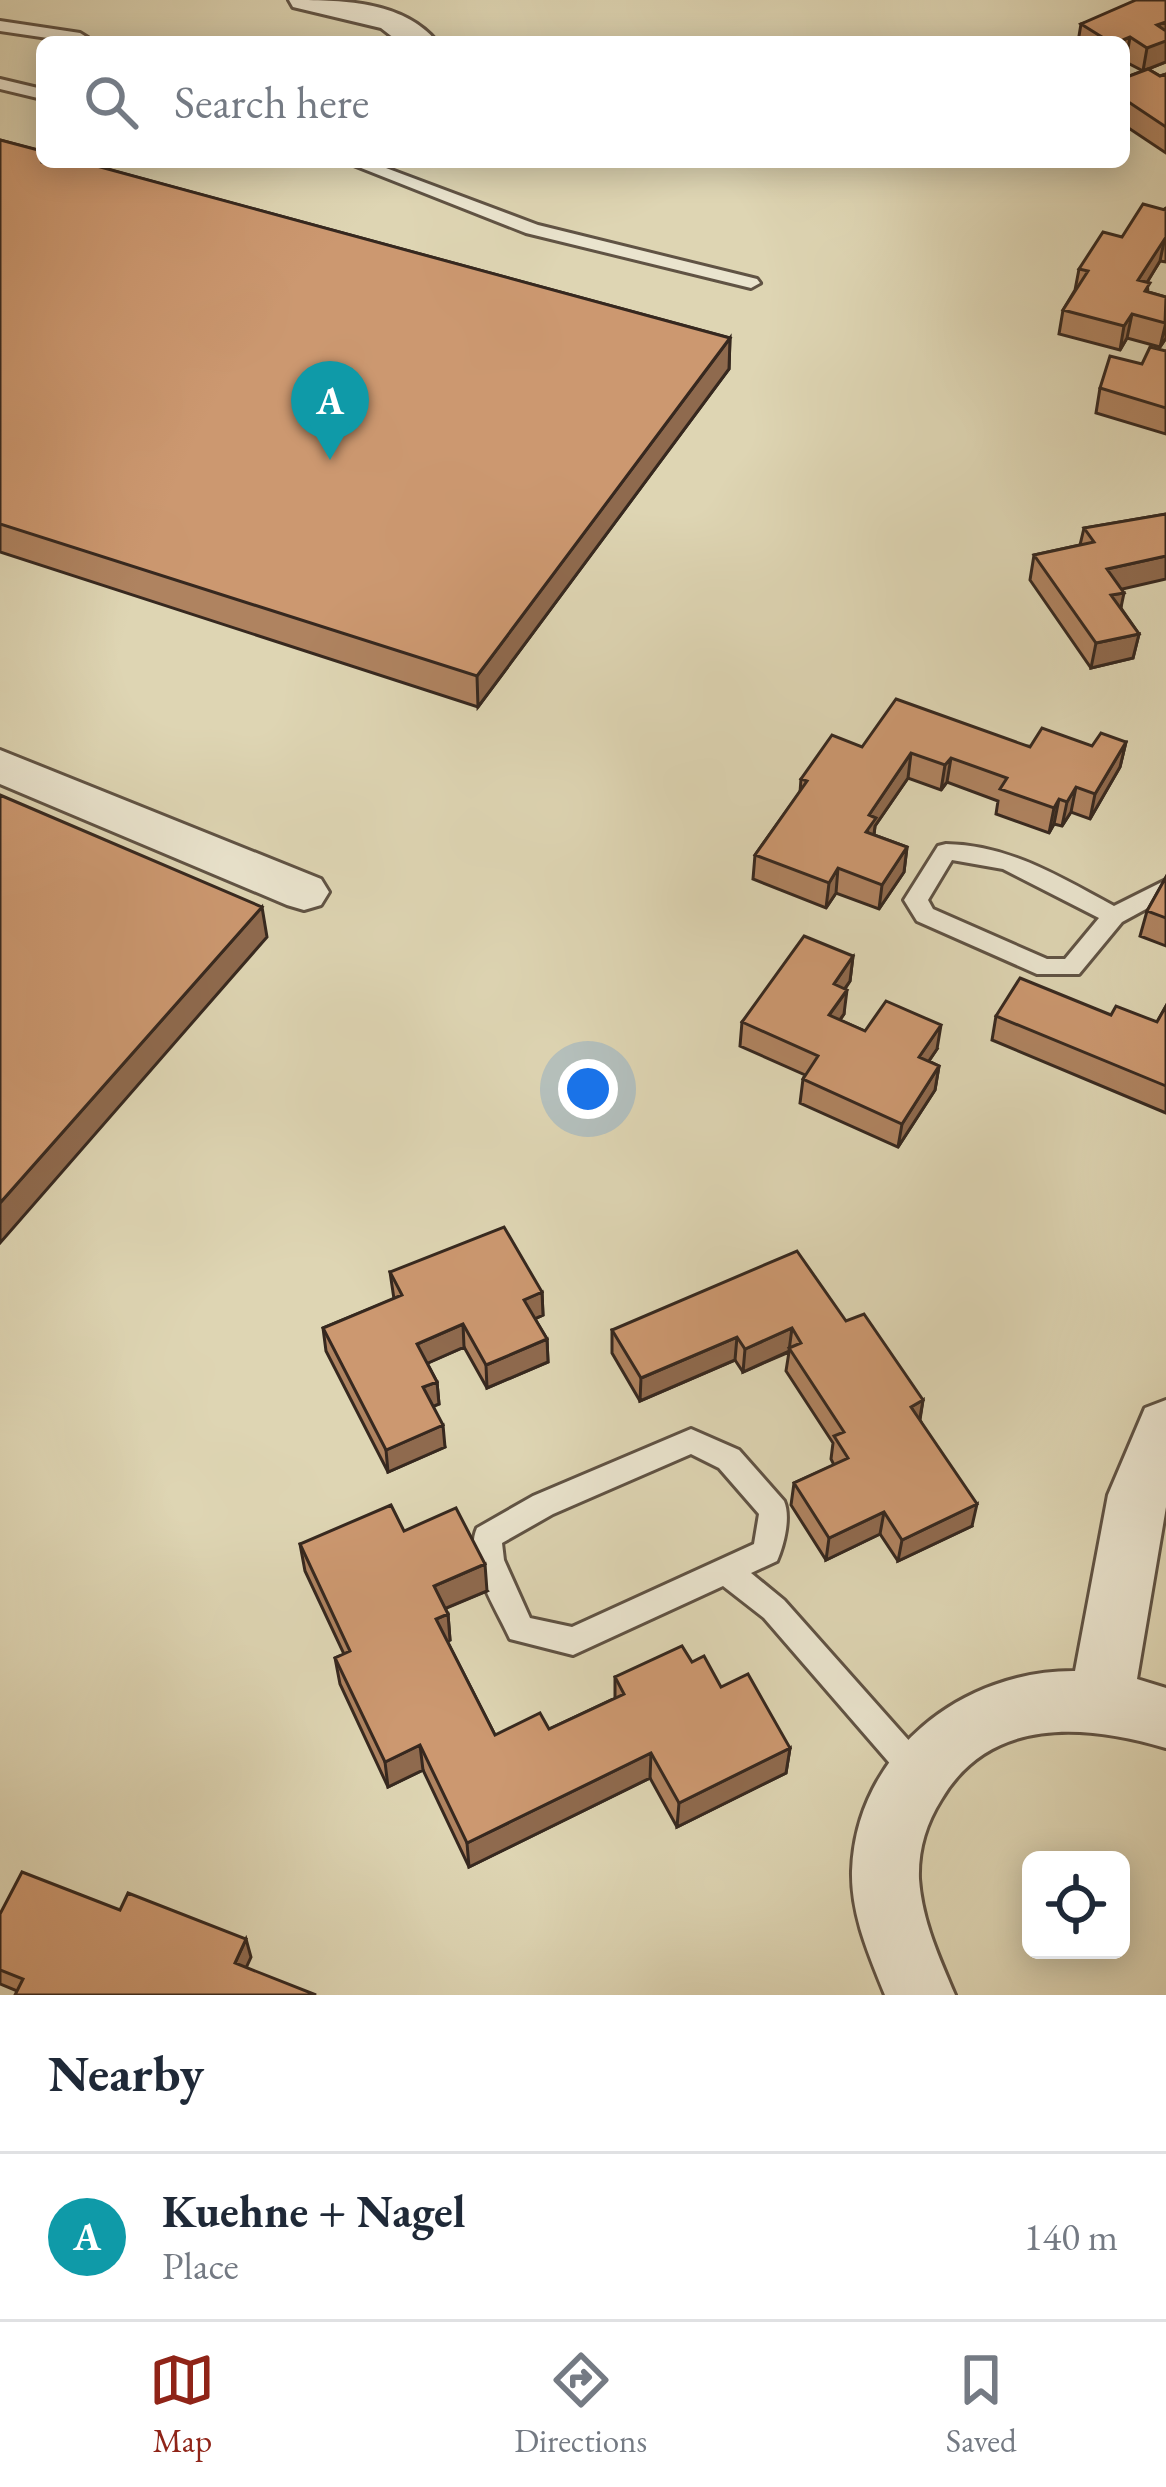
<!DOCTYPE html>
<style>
:root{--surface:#fff;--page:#f2f2f3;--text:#1f2937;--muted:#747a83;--line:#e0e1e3;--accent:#8f2418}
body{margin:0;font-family:"EB Garamond",serif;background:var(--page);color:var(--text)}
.controls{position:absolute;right:36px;bottom:36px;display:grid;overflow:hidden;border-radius:18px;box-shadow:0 6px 30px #0003}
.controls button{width:108px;height:108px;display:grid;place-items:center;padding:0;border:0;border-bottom:3px solid var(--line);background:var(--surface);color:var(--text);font:60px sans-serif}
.you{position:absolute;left:588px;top:1089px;width:42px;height:42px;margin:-30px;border:9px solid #fff;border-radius:50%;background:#1a73e8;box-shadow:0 0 0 18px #1a73e833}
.badge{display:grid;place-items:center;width:78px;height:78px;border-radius:50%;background:var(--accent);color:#fff;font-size:39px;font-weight:700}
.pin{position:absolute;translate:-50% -99px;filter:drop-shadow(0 3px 6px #0008)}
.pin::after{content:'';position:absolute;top:63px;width:42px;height:36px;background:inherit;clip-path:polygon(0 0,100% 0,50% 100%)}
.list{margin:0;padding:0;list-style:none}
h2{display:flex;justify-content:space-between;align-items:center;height:156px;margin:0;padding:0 48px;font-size:51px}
h2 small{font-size:39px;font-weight:400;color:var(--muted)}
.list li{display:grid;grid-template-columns:78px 1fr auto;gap:36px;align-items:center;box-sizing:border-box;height:168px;padding:0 48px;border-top:3px solid var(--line)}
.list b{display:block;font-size:45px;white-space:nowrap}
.list p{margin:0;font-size:39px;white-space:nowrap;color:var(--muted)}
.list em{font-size:39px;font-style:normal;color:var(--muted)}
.icon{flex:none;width:66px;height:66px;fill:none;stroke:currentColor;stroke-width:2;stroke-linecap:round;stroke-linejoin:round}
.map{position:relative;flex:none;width:1166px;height:1995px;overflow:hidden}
.search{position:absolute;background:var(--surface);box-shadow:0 6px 30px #0003;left:36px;right:36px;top:36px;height:132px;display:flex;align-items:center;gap:30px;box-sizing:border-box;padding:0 42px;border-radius:18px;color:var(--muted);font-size:45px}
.sheet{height:324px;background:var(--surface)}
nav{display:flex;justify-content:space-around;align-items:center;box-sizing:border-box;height:168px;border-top:3px solid var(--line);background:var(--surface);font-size:33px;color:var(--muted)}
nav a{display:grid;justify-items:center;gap:6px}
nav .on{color:var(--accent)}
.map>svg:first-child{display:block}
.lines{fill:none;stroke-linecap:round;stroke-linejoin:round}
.lane-casing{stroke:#605344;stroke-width:6}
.street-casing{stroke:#605344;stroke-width:6}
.lane{fill:#eae4ce;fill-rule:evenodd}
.street{fill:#eae4ce;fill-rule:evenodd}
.wall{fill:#af8360;stroke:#36281f;stroke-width:3}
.shaded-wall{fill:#8f6a4e;stroke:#36281f;stroke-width:3}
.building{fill:#cc9870;stroke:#36281f;stroke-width:3}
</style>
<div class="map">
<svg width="1166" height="1995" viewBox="0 0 1166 1995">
<rect width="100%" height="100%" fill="#ded5b3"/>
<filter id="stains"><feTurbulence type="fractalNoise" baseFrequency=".00167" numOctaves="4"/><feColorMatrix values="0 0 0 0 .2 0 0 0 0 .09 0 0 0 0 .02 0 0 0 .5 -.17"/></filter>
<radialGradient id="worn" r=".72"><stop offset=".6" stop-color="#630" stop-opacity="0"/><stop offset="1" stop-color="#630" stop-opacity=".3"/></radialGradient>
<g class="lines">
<defs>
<path id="lane" d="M0,21L80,33L88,38L75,42L0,31Z
M0,79L42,89V99L0,89Z
M346,162H370L538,225L757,279L760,283L751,288L526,233Z
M946,844C1009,845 1060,877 1114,906L1166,880V898L1122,922L1079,974H1037L917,921L904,900L938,846ZM952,860L1003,869L1099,918L1065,959H1047L933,909L928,900Z
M691,1429L739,1450L784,1501C791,1517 784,1545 777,1561L751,1573L784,1600L928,1762L932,1772L928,1782L917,1787L906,1782L764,1618L723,1586L573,1655L510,1639C497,1610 463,1559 477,1528L533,1496ZM691,1454L719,1468L759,1514L754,1544L572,1627L530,1618L504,1560L502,1543L553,1514Z"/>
<path id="street" d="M289,0C339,0 403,0 437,42H399L381,28L293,7Z
M0,750L321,879L329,892L321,905L304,910L287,905L0,784Z
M1166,1400V1507L1137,1679L1166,1688V1748C1085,1724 990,1716 941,1800C926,1824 918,1850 919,1879C922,1921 939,1957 955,1995H885C869,1955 851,1915 852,1871C856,1752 963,1670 1075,1671L1108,1495L1145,1408Z"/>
</defs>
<use href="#lane" class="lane-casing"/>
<use href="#street" class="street-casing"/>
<use href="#lane" class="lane"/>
<use href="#street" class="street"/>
</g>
<path class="wall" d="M1166,0V62L1148,69L1160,76L1166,74V153L1124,125V78L1143,71L1124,61V42H1078L1081,24Z
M0,140L730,338L729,369L478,707L0,552Z
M1166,208V262L1160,261L1147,282L1148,292L1166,297V338L1160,347L1127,338L1120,350L1059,334L1063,310L1075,290L1079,269L1122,237Z
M1166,351V434L1096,413L1100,388Z
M1166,514L1121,589V608L1139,634L1133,658L1091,668L1030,580L1034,555L1080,545L1084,528Z
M1126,742L1120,767L1090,819L1071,812L1062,826L1054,824L1049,833L996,814L998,801L947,782L941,790L908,778L875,826L874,835L907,847L904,872L879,909L836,893L826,908L753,879L755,855L800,792L801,779L862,747L1092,746Z
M1166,877V946L1140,936L1147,911Z
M853,956L850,981L845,989L844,1014L840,1020L865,1031L937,1049L929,1061L939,1066L935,1090L898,1147L800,1103L803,1079L805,1075L740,1046L742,1022Z
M1166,1006V1113L992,1040L996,1016L1111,1015L1157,1022Z
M390,1272L542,1292L543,1315L535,1319L547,1339L548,1362L487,1388L464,1347L427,1363L437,1382L439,1404L433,1406L445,1447L388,1472L326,1351L323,1328L394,1299Z
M846,1321L923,1400L920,1420L972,1526L898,1561L880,1534L826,1560L791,1505L794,1483L834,1465L831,1459L833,1443L786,1371L789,1352L743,1372L735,1360L640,1401L612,1353V1330Z
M404,1531L487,1591L445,1608L448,1614L450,1640L447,1641L495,1735L549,1729L615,1698V1677L692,1662L790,1748L786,1773L677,1827L650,1778L469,1867L423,1770L388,1787L340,1684L335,1658L344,1654L305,1571L300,1544Z
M120,1910L251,1957L17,1991L0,1984V1914Z"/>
<path class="shaded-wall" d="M1166,22V62L1143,71L1147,48L1157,25Z
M1130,37L1126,61H1124V42H1118Z
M1165,237L1160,261L1134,304L1138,280Z
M1132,314L1127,338L1120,350L1124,326Z
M1166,322V338L1160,347Z
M730,338L729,369L478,707L477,676Z
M1166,556V579L1101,594L1107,569Z
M1124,593L1119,617L1111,595Z
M1139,634L1133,658L1091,668L1096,643Z
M1126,742L1120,767L1090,819L1095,794Z
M911,753L908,778L875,826L873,842L867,830L869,815Z
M951,758L947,782L941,790L945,765Z
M1076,787L1071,812L1062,826L1067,802Z
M1059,799L1054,824L1049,833L1054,808Z
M907,847L904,872L879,909L882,885Z
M838,868L836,893L826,908L829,883Z
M262,907L267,937L0,1243V1203Z
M853,956L850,981L831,1008L834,984Z
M847,990L844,1014L826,1039L829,1015Z
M941,1025L937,1049L915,1081L919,1057Z
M939,1066L935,1090L898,1147L902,1124Z
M542,1292L543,1315L525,1323L524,1300Z
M463,1324L464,1347L419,1367L417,1344Z
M792,1328L789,1351L743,1372L745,1349Z
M737,1337L735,1360L640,1401L641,1378Z
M547,1339L548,1362L487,1388L486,1365Z
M437,1382L439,1404L425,1410L423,1387Z
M923,1400L919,1423L911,1407Z
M443,1425L445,1447L388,1472L386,1450Z
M977,1504L972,1526L898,1561L902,1540Z
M884,1512L880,1534L826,1560L829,1538Z
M485,1564L487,1591L437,1612L434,1586Z
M448,1614L450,1640L439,1645L436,1619Z
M420,1745L423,1770L388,1787L385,1762Z
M790,1748L786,1773L677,1827L679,1803Z
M651,1753L650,1778L469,1867L467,1843Z
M246,1939L251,1957L240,1981L235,1963Z"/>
<path class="building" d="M1136,0H1166V22L1157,25L1166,31V41L1147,48L1130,37L1118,42H1110L1081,24Z
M1148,69L1160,76L1166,74V127L1124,99V78Z
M0,140L42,151V162H82L730,338L477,676L0,524Z
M1143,204L1165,210L1166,208V237L1138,280L1150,283L1145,291L1166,297L1165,323L1132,314L1124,326L1063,310L1088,271L1079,269L1103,232L1122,237Z
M1150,347L1166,351V408L1100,388L1110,356L1142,364Z
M1166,514V556L1107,569L1124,593L1111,595L1139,634L1096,643L1034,555L1094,542L1084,528Z
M896,699L1030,747L1042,728L1092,746L1101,733L1126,742L1095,794L1076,787L1067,802L1059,799L1054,808L1000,789L1007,778L951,758L945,765L911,753L869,815L876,818L866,832L907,847L882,885L838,868L829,883L755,855L807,781L801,779L832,735L862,747Z
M0,795L262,907L0,1203Z
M1166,877V918L1147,911Z
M804,936L853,956L834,984L847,990L829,1015L865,1031L886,1001L941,1025L919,1057L939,1066L902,1124L803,1079L818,1056L742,1022Z
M1020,978L1111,1015L1116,1006L1157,1022L1166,1006V1086L996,1016Z
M504,1227L542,1292L524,1300L547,1339L486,1365L463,1324L417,1344L437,1382L423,1387L443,1425L386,1450L323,1328L402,1295L390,1272Z
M797,1251L846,1321L864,1314L923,1400L911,1407L977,1504L902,1540L884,1512L829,1538L794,1483L848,1458L834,1436L844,1432L789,1348L801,1343L792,1328L745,1349L737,1337L641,1378L612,1330Z
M391,1505L404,1531L456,1508L485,1564L434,1586L448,1614L436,1619L495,1735L540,1713L549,1729L624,1694L615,1677L682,1646L692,1662L704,1656L721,1687L748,1674L790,1748L679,1803L651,1753L467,1843L420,1745L385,1762L335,1658L350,1651L300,1544Z
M22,1872L120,1910L128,1893L246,1939L235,1963L316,1995H15L23,1979L0,1970V1914Z"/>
<rect width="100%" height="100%" filter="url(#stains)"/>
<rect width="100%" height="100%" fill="url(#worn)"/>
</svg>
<div class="controls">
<button><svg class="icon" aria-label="locate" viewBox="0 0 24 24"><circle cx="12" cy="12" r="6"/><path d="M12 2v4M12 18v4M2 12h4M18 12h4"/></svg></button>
</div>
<div class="you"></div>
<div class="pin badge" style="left:330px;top:460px;background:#0f9aa8">A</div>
<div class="search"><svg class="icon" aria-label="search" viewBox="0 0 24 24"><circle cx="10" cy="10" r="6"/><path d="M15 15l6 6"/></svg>Search here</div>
</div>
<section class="sheet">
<h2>Nearby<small></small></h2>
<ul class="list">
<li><span class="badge" style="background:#0f9aa8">A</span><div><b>Kuehne + Nagel</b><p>Place</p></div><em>140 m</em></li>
</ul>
</section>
<nav>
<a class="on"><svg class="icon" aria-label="map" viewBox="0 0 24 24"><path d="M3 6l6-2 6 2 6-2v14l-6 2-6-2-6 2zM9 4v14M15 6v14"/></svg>Map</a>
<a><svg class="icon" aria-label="directions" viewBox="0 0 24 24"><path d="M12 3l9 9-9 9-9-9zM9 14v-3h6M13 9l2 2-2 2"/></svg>Directions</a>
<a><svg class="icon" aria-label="saved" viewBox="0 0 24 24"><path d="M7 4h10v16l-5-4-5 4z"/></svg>Saved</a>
</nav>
